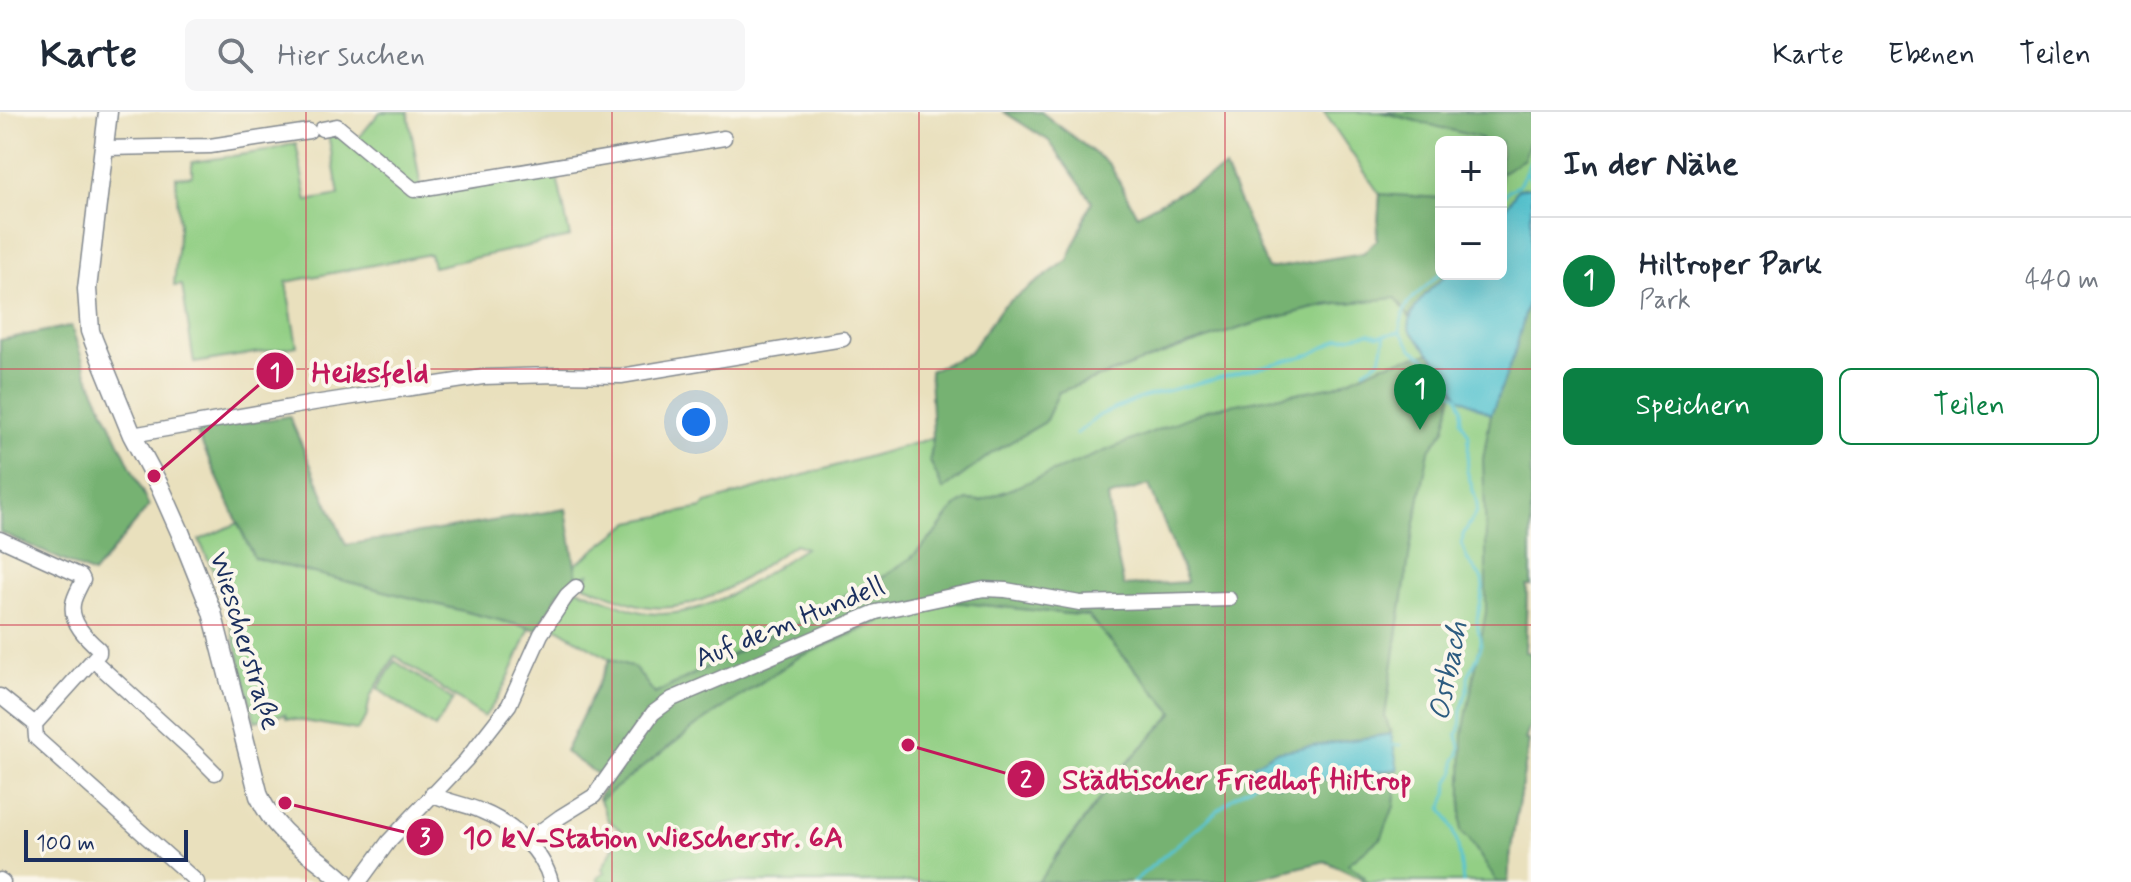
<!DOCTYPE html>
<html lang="de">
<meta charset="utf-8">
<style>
:root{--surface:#fff;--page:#f6f6f7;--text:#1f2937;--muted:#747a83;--line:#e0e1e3;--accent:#0b8043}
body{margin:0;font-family:Mynerve,sans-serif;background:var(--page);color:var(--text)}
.controls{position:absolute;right:24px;top:24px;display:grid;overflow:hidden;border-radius:12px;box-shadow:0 8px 32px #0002}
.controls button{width:72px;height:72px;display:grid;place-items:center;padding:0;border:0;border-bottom:2px solid var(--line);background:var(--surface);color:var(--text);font:40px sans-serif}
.scale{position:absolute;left:24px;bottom:20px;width:164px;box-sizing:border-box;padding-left:8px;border:4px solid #1b2f5e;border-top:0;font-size:22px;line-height:28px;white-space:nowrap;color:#1b2f5e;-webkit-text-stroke:6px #fbf7ec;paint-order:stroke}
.you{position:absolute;left:696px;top:310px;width:28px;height:28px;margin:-20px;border:6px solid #fff;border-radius:50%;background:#1a73e8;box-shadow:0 0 0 12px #1a73e833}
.badge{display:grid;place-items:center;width:52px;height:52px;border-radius:50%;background:var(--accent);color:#fff;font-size:26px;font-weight:700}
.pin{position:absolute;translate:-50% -66px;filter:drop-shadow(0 2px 4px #0008)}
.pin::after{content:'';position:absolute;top:42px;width:28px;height:24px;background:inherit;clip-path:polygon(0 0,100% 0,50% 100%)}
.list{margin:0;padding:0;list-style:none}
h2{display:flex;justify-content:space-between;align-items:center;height:104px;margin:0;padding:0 32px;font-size:34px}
h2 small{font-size:26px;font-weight:400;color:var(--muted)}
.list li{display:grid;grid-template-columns:52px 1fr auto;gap:24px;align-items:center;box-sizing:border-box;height:128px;padding:0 32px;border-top:2px solid var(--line)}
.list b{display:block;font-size:30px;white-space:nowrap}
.list p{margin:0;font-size:26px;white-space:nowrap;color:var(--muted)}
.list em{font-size:26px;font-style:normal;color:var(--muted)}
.actions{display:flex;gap:16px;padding:24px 32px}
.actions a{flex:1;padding:18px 0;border:2px solid var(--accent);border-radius:12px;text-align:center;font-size:28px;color:var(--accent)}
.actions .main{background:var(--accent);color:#fff}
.icon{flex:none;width:44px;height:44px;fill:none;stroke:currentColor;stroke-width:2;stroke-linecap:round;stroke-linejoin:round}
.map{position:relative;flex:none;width:1531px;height:770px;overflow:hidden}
header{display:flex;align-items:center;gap:48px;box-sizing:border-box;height:112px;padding:0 40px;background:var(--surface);border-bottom:2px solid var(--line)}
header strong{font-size:38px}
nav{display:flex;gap:44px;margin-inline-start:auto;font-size:28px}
.search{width:560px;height:72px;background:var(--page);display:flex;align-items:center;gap:20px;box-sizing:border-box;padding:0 28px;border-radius:12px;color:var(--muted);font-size:30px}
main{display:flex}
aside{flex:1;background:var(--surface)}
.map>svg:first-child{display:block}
.green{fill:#93cf85;stroke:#577f72;stroke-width:2;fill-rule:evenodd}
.forest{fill:#76b272;stroke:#487068;stroke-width:2;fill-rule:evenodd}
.water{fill:#58c4d0;stroke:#3a7a97;stroke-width:2}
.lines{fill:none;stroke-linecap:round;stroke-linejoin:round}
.stream{stroke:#58c4d0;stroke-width:3}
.minor-casing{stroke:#82888e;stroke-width:17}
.major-casing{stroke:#82888e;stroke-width:21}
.minor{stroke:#fff;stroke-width:14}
.major{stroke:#fff;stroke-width:18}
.grid{fill:none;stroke:#d1495b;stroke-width:2;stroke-opacity:0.55}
.labels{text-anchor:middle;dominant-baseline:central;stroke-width:8;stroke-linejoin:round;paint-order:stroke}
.street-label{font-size:28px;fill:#1b2f5e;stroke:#fbf7ec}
.water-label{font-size:30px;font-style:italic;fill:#2d5c80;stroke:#fbf7ec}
.leader{fill:none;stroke:#c2185b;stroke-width:3}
.callout-dot{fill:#c2185b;stroke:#fbf7ec;stroke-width:3}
.mark-label{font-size:24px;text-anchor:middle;font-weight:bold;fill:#fff}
.callout-label{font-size:30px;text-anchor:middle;font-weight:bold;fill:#c2185b;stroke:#fbf7ec;stroke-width:8;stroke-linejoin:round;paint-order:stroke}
</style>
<header>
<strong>Karte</strong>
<div class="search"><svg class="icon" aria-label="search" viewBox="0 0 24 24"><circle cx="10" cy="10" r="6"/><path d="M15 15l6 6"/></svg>Hier suchen</div>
<nav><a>Karte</a><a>Ebenen</a><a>Teilen</a></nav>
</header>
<main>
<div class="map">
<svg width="1531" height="770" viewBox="0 0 1531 770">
<rect width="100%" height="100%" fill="#fbf7ec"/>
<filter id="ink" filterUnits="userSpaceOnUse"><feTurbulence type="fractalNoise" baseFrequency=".0125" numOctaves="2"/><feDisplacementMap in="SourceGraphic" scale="16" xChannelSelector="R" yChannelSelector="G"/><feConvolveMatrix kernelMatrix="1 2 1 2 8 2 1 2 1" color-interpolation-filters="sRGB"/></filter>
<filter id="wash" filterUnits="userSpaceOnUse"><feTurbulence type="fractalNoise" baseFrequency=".006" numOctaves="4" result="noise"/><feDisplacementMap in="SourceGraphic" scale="32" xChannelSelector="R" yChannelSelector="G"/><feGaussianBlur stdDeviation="1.8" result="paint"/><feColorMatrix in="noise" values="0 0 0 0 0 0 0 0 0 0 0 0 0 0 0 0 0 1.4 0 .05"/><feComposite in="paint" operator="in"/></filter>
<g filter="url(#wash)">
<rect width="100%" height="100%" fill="#e9e0bd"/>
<path class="green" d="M380,0H408L422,81L556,60L570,125L433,155L430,142L286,170L297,234L194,251L182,173L174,174L179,114L176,65L192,64V50L266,39L296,31L307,89L339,83L328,22L339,25L352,34Z
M1324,0H1531V474H1527L1525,540L1531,541V611L1525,628H1529C1523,676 1510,722 1508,770H1362L1361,766L1325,749L1240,770H600L597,766L605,760L602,757L622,719L608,708L600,688L696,614L799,545L891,505L945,489L1088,504L1174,601L1126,652L1053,748L1231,543L1325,276L980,389L967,388L954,396L933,424L911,446L881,466L848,482L794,514L763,526L655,582L635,556L610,547L557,516L549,515L577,477C599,483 619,495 642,500C702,512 757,466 805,436L795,432C750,462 700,505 643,494C623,490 603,480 584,473L589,462L577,466L575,453L631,410L702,396L706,391L933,326L930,349L944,377L992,341L1045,310L1058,280C1115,259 1171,238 1228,220C1270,207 1312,194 1355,190L1377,128L1380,83ZM1441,30H1501V162H1441Z
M238,411L254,446L530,516C517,546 505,579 484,605L395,544L370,585L366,606L357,618L286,606L285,602L255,609L221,475L199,428Z
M395,549L453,588L435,616L378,577Z"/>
<path class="forest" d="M1004,0H1041L1110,53L1137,103L1225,56L1268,157L1363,141L1377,128L1380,82L1441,86V162H1447L1426,182L1409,205L1396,186L1326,193L1256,211L1179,236L1059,280L1045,310L992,341L943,378L930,349L933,326L930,259L969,241L1003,194L1068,148L1092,89L1049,29Z
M1381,0H1531V25L1524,47L1501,61V30H1480L1481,26Z
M1531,179V474H1527L1525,540L1531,541V611L1525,628H1529C1523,676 1510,722 1508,770H1497L1469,727L1461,720L1463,622L1486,500V431L1483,347L1491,302L1514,243Z
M71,214L88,264L149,394L93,462L0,420V228Z
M1429,241L1445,259L1454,276L1445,317L1429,339L1411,432L1385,604L1391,622L1275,640L1279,673L1398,657L1394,694L1382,725L1348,752L1364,764L1366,770H1362L1361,766L1325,749L1240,770H1038L1126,652L1174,601L1088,504L945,489L890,505L799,545L696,614L600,688L598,686L611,667L594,660L565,640L610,547L635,556L655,582L764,526L794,514L848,482L881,466L911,446L933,424L954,396L967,388L981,389L1209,297L1335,274L1381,253ZM1149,373L1187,469V470L1124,474L1115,434L1108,385Z
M289,304L346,433L566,397L577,466L559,480L538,518L254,446L196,319Z"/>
<path class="water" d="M1531,75V179L1514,243L1491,302L1459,285L1445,259L1409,217C1409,194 1431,177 1447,162H1501V103L1518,77Z
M1391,622L1398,657L1279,673L1261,667L1253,653L1275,640Z"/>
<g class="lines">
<path class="stream" d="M1526,59L1531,68
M1501,89L1508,79L1519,73L1531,49
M1441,160C1420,184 1403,183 1400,219L1412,237L1436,253L1444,265L1448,278L1458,284L1462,296L1461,309L1469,323L1467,359L1477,391V399L1463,423L1462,432L1467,447L1482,467L1483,476L1477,509L1481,534L1478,544L1468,564V575L1461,599L1460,617L1457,623L1460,635L1459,642L1455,648V660L1448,671L1447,684L1442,697C1458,718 1460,745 1463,770
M1364,258L1380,248L1385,223
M1076,322L1100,303L1143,285L1312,242L1339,227L1369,221L1379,224L1400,220
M1393,633H1401
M1133,770L1231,687L1261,667"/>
</g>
</g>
<g filter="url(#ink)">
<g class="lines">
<defs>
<path id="minor" d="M322,17L337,14L414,78L724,26
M105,36L210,34L309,19
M132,323L314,291L483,265L557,263L621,264L843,227
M0,427L81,464L83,468C80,475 74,484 73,492C70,510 86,526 99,537V541L35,612
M93,548L194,640L215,661
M0,584L35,612L36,626L197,770
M432,682C447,690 465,692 481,699C511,711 543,738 551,770
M527,729L560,705L594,684L653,601L672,587L876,500L984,477L1006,478L1080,491L1229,487
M0,768L3,770
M359,770L389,729L466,648L509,593L541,522L567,483L576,475"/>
<path id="major" d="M108,0L87,177L90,219L94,230L132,323L160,375L180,420L212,500L259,684C280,729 311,738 344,770"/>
</defs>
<use href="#minor" class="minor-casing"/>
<use href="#major" class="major-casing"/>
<use href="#minor" class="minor"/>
<use href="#major" class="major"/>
</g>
</g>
<path class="grid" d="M306,0V770M612,0V770M919,0V770M1225,0V770M0,257H1531M0,513H1531"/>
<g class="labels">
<g class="street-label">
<text transform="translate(790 511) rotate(-22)">Auf dem Hundell</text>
<text transform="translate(244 529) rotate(73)">Wiescherstraße</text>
</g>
<g class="water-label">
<text transform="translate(1449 559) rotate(-79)">Ostbach</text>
</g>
</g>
<path class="leader" d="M154 364L275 259M908 633L1026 667M285 691L425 725"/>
<g class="callout-dot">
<circle cx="154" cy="364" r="8"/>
<circle cx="908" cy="633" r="8"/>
<circle cx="285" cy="691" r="8"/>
<circle cx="275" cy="259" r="20"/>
<circle cx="1026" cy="667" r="20"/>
<circle cx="425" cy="725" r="20"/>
</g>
<g class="mark-label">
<text x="275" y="268">1</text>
<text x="1026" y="675">2</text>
<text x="425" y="733">3</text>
</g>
<g class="callout-label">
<text x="370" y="270">Heiksfeld</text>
<text x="1237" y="677">Städtischer Friedhof Hiltrop</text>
<text x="653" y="735">10 kV-Station Wiescherstr. 6A</text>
</g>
</svg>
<div class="controls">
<button>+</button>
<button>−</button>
</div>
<div class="scale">100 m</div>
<div class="you"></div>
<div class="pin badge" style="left:1420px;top:318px">1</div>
</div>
<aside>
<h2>In der Nähe<small></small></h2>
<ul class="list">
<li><span class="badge">1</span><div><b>Hiltroper Park</b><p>Park</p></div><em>440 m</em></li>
</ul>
<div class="actions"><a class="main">Speichern</a><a>Teilen</a></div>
</aside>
</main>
